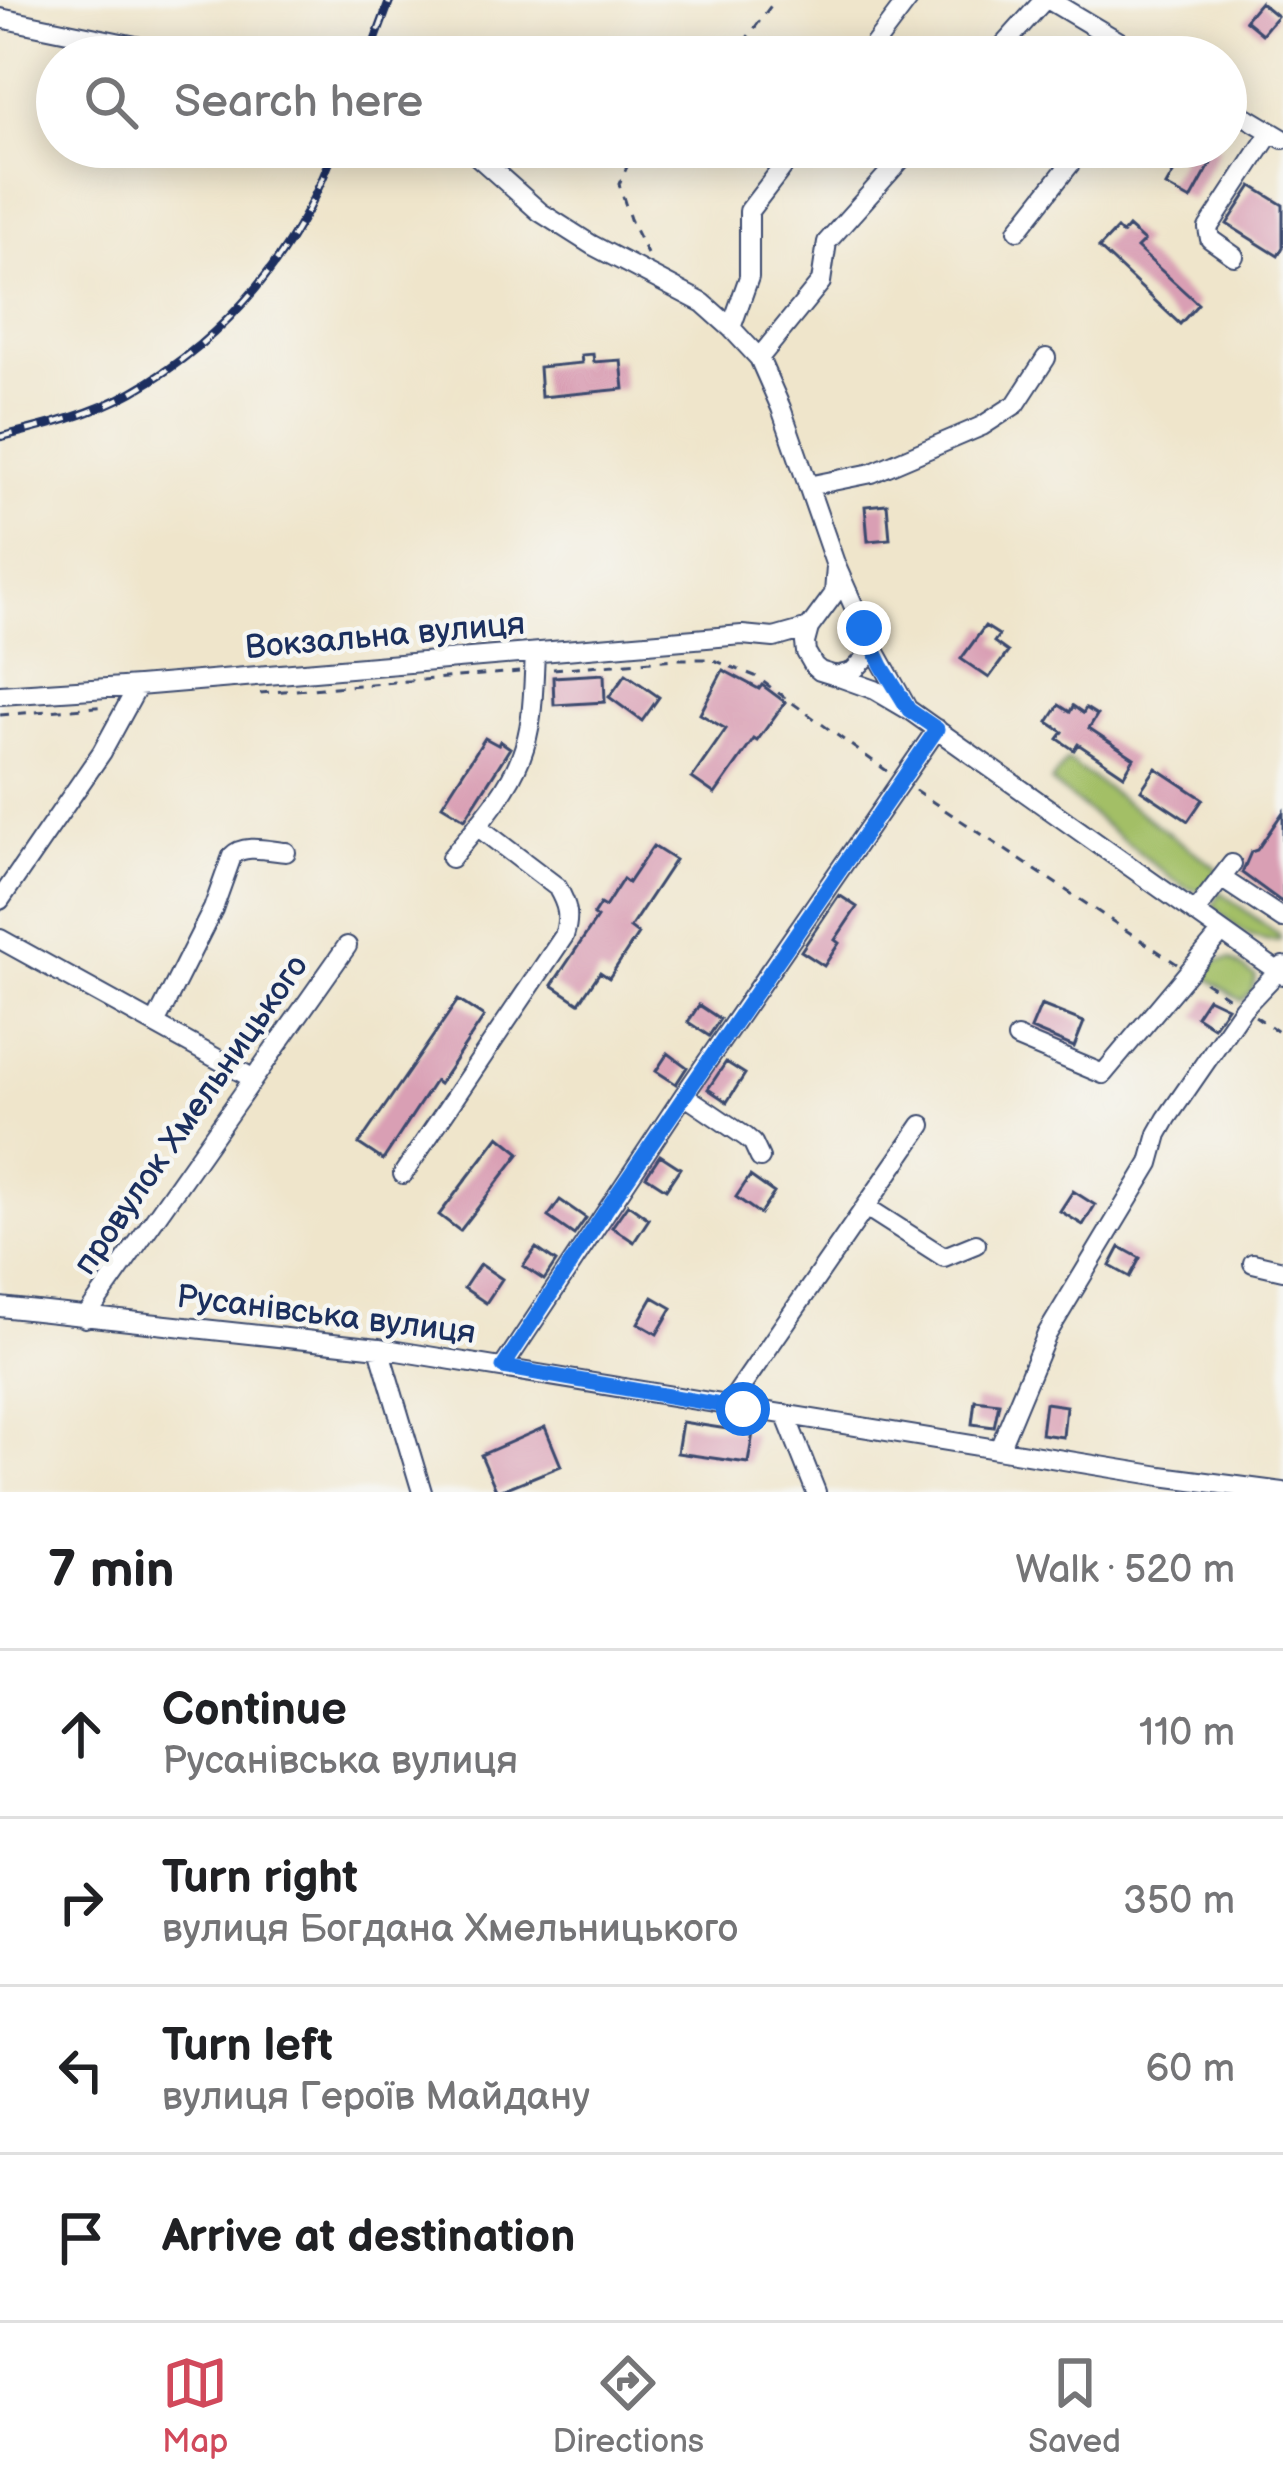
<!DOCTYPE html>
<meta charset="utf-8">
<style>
:root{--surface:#fff;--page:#f6f6f6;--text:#202124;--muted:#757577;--line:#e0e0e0;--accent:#d1495b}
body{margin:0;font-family:"Balsamiq Sans",sans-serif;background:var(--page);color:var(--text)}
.stop{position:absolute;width:36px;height:36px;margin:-27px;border:9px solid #1a73e8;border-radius:50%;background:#fff}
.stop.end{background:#1a73e8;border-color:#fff;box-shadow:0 3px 12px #0008}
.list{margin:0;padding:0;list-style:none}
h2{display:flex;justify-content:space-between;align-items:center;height:156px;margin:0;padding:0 48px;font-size:51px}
h2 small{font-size:39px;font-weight:400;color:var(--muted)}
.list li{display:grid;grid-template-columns:78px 1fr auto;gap:36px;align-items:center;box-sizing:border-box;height:168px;padding:0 48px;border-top:3px solid var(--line)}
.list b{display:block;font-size:45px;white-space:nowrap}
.list p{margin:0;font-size:39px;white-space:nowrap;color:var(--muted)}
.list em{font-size:39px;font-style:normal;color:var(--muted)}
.icon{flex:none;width:66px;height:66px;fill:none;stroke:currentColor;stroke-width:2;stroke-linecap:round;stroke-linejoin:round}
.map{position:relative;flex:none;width:1283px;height:1492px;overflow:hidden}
.search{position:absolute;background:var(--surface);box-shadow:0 6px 30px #0003;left:36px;right:36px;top:36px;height:132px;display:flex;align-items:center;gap:30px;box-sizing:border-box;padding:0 42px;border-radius:66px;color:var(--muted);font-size:45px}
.sheet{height:828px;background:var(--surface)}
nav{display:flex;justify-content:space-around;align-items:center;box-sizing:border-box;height:168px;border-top:3px solid var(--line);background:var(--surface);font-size:33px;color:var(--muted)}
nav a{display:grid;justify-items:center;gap:6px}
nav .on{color:var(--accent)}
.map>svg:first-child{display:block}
.green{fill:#a3bf66;stroke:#5f7762;stroke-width:3}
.building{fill:#d99fb4}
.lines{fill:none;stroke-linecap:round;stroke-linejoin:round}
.minor-casing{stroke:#3b4a6e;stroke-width:22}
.path{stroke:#3b4a6e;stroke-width:3;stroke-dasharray:9 9;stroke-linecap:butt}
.minor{stroke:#fff;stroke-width:18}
.rail-casing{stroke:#1b2f5e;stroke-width:9}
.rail{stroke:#f6f6f2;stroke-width:4.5;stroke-dasharray:14;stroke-linecap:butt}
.route{stroke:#1a73e8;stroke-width:15}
.labels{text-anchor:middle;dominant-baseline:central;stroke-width:9;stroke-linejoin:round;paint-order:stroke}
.street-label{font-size:33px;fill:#1b2f5e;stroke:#f6f6f2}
</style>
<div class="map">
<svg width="1283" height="1492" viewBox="0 0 1283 1492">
<rect width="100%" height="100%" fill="#f6f6f2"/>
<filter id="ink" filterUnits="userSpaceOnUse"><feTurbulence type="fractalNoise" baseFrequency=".00833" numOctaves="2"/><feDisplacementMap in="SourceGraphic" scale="24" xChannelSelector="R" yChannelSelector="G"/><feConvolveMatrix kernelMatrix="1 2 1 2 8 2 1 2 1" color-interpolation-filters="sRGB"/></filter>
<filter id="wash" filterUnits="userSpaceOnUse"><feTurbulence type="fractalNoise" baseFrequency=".004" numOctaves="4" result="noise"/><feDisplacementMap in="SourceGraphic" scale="48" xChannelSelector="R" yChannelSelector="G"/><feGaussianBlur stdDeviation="2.7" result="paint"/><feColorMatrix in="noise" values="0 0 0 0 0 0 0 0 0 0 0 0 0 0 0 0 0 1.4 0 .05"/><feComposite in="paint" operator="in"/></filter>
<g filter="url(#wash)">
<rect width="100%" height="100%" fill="#efe5cb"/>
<path class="green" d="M1067,760L1218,869L1206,890C1191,893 1183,886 1170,877L1051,782Z
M1220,892L1279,935L1280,940C1254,945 1231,925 1214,906Z
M1230,959L1256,977L1251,993L1242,1001L1200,973L1216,961Z"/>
<g id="blocks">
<path class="building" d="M1260,2L1277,16L1262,34L1245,20Z
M1188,147H1220L1191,200L1166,186Z
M1252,186L1283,205V247L1278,256L1227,224Z
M1128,227L1144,241L1137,248L1198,304L1180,324L1099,248L1117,229L1122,234Z
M593,354L594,362L621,360L624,389L541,397L539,367L582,363L581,355Z
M887,504L890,539L868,541L865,506Z
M985,626L999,635L994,642L1008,652L989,678L961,659Z
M723,670L759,689L762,685L785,702L757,741L754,739L715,794L692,778L726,729L700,714Z
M604,674L605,702L554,705L553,677Z
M626,674L659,697L642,721L609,697Z
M1059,705L1070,712L1073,706L1083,713L1086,708L1097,715L1089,728L1134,758L1124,775L1078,744L1074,750L1058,739L1063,732L1048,722Z
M485,738L498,745L500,741L510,748L465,819L442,805Z
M1156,768L1203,799L1188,821L1141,790Z
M1283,812V903L1242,873L1251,852L1257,850Z
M653,846L675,860L630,928L638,934L609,978L600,972L579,1003L552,985L597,918L593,915L600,904L605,907L623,879L628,883Z
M839,895L857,907L835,940L839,943L824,966L801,951Z
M1208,998L1227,1007L1213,1027L1196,1016Z
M458,1000L484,1017L439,1084L435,1081L383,1160L359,1144Z
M699,1005L720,1019L709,1036L688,1022Z
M1041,1005L1084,1022L1074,1047L1031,1029Z
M668,1053L687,1067L676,1084L656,1071Z
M726,1062L745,1074L727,1102L708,1089Z
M499,1136L520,1153L460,1231L439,1215Z
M660,1155L680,1168L666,1189L646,1176Z
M750,1176L774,1193L760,1214L736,1197Z
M1073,1191L1095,1205L1083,1225L1060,1211Z
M560,1200L586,1218L574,1235L548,1217Z
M628,1204L649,1219L634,1242L612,1227Z
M1120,1247L1140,1258L1130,1277L1110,1266Z
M536,1248L556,1262L544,1280L523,1266Z
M480,1264L502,1279L486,1303L464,1288Z
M653,1297L672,1308L657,1334L638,1323Z
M975,1400L999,1403L994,1427L972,1424Z
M1045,1403L1066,1406L1063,1437L1041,1434Z
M682,1422L753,1433L748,1463L677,1453Z
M545,1427L561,1466L497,1492L481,1455Z"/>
</g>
</g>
<g filter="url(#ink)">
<use href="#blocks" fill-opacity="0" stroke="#3b4a6e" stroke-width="3"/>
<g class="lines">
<defs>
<path id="minor" d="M1049,0L1145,57
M0,18L165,52L262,57
M865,57L908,0
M993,57L1044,0
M1226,105L1283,139
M467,147L540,212L592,245L703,303L731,328L759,358L781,408L836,566L867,636V652L864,660L852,672L836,676L820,671L814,666L806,652L805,643L809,628L834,594L836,566
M1018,230L1070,164L1069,157L1062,147
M1234,256L1210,239L1208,228L1271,132
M731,328L749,277V211L798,147
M759,358L821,282L827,242L912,147
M808,486L872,473L982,426L1016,404L1046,358
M867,636L906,706
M836,676L875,690L909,710L1283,975
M0,695L138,686L742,635L774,638L809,628
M451,858C476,827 506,795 521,757C534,724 533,688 535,654
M1221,878L1283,919
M0,900L102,752L138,686
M1195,912L1232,864
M0,939L252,1078
M155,1024L213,909L232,856C244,843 270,851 286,852
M1017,1038L1103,1074L1222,932
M684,1095L746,1137L753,1143L760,1158
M403,1174L564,936C570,916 568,906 557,887L477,826
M866,1207L944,1257L976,1244
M1253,1263L1283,1270
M0,1307L379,1348L1161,1476L1283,1492
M85,1318L347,946
M379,1348L422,1492
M503,1367L684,1095L937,729
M728,1406L922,1125
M785,1414L816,1492
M999,1449L1047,1334L1150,1163L1158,1134L1167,1118L1243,1008L1283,966"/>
</defs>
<use href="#minor" class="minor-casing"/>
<path class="path" d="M733,57L775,0
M636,147L619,184L630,219L647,254
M553,669L676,659H711L755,676L887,771
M260,693L519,672
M0,715L107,706
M915,790L1177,964
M1205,982L1232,1000
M1255,1016L1283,1035"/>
<use href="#minor" class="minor"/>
<defs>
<path id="rail" d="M369,57L390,0
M0,437C45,426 91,415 132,392C229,337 298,251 335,147"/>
</defs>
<use href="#rail" class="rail-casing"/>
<use href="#rail" class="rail"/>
</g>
</g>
<g class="lines" filter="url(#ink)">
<path class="route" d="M743,1409L503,1367L608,1207L937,729L909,710L882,666L864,628"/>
</g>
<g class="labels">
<g class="street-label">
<text transform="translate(385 636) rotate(-5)">Вокзальна вулиця</text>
<text transform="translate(191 1115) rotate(-55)">провулок Хмельницького</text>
<text transform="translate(326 1315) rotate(7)">Русанівська вулиця</text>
</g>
</g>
</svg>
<div class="stop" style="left:743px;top:1409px"></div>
<div class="stop end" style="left:864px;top:628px"></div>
<div class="search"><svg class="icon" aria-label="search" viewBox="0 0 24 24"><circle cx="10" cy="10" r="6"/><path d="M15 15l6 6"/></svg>Search here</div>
</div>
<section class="sheet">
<h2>7 min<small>Walk · 520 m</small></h2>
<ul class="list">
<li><svg class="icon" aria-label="ahead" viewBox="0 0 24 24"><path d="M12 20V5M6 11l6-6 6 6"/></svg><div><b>Continue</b><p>Русанівська вулиця</p></div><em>110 m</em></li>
<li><svg class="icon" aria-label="right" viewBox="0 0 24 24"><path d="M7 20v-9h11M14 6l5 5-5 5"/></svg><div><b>Turn right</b><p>вулиця Богдана Хмельницького</p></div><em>350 m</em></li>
<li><svg class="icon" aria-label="left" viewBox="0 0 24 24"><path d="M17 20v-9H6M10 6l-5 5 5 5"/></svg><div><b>Turn left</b><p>вулиця Героїв Майдану</p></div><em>60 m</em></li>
<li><svg class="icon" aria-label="arrive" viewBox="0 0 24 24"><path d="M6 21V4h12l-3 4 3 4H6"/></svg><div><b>Arrive at destination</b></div></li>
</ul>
</section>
<nav>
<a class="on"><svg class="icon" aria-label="map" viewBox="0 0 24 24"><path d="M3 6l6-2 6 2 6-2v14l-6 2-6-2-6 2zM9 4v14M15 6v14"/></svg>Map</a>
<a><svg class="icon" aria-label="directions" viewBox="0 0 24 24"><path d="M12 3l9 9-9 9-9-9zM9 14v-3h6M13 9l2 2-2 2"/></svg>Directions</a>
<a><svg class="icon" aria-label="saved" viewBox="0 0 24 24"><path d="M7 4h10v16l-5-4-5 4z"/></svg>Saved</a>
</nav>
